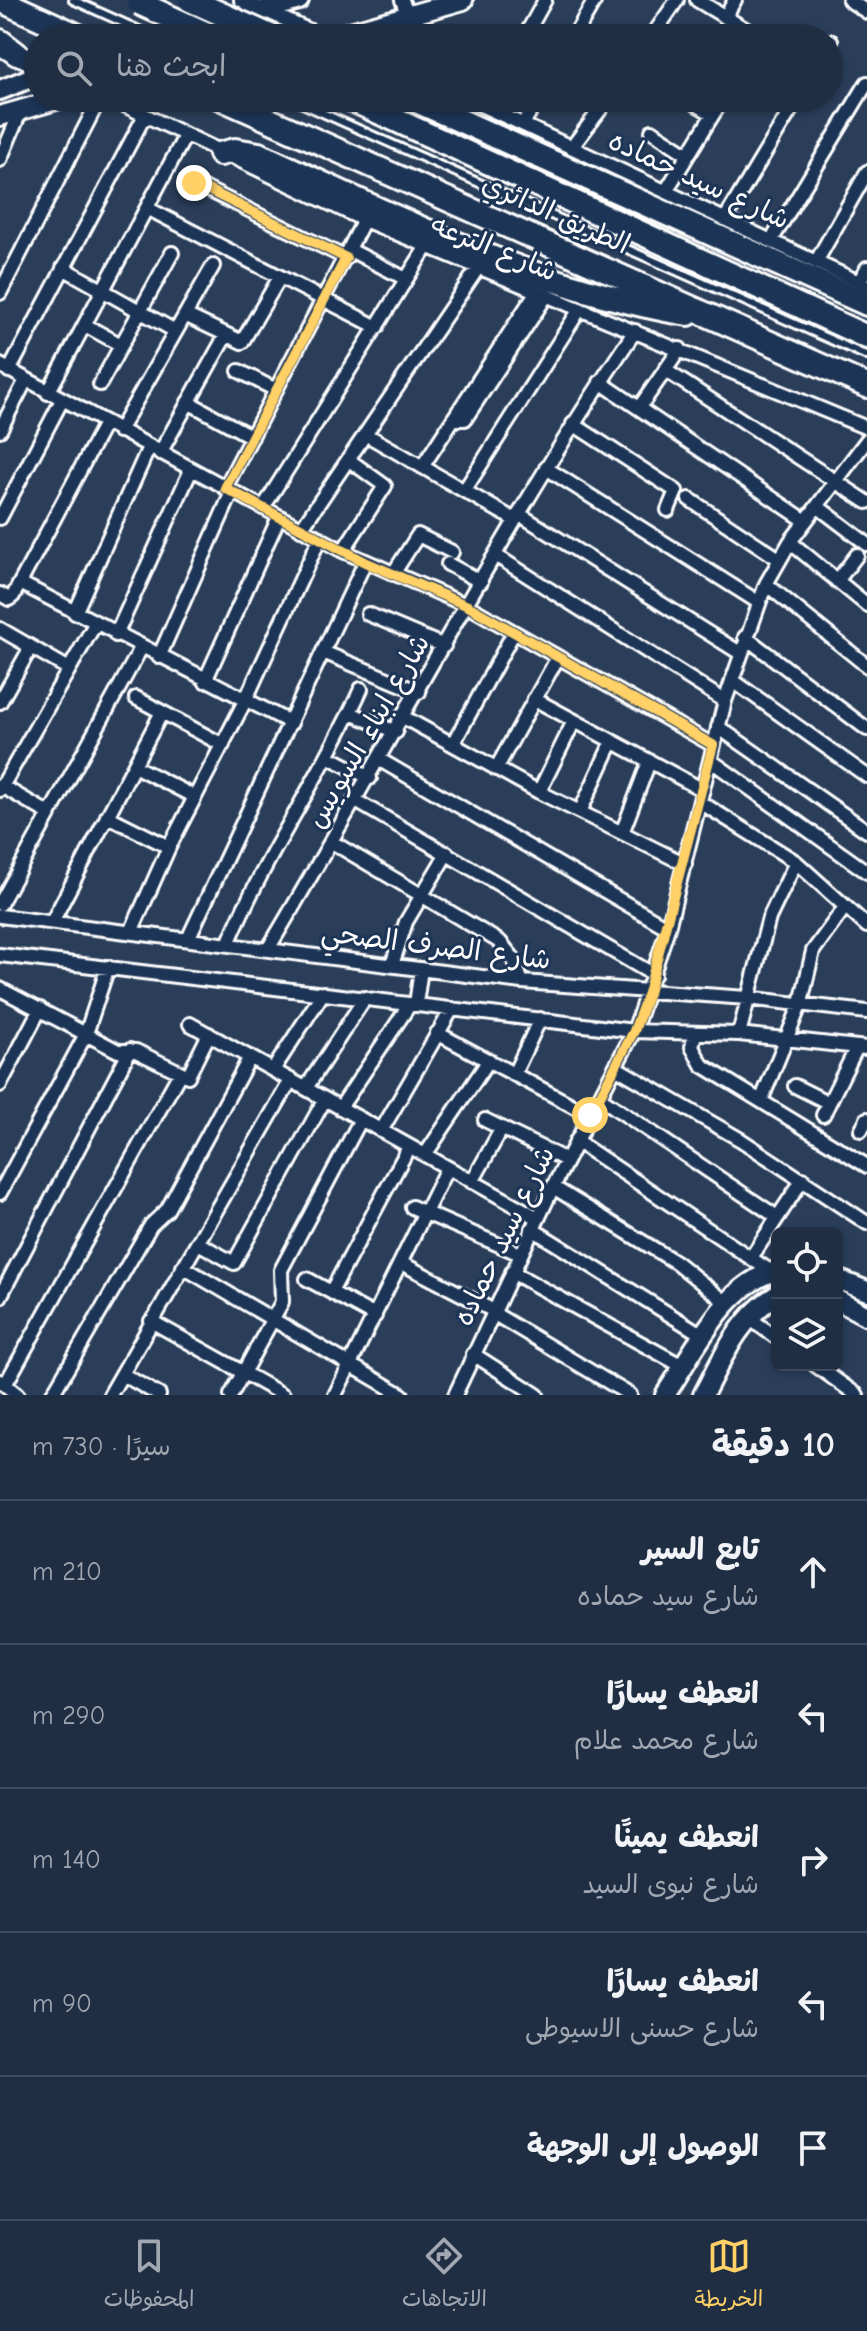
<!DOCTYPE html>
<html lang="ar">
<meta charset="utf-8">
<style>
:root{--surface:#202e44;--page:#2d3a4f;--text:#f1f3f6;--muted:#a2a8b2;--line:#3d4a5d;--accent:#ffd166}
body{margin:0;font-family:"Comic Neue","Playpen Sans Arabic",sans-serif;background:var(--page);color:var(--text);direction:rtl}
.controls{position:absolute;right:24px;bottom:24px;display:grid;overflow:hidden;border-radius:12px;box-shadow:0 2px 6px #0004}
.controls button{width:72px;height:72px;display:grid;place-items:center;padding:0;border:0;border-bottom:2px solid var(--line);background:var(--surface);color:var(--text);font:40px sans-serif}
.stop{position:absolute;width:24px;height:24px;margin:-18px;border:6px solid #ffd166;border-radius:50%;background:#fff}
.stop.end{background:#ffd166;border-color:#fff;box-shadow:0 2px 8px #0008}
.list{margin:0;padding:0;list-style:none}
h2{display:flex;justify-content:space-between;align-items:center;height:104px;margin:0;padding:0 32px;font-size:34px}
h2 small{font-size:26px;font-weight:400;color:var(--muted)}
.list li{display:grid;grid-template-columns:52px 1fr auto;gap:24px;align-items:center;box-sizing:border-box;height:144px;padding:0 32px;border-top:2px solid var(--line)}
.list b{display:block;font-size:30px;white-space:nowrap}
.list p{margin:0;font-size:26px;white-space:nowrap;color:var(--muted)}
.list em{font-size:26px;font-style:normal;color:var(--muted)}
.icon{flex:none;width:44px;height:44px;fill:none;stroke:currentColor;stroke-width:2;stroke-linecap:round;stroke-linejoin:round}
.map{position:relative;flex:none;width:867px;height:1395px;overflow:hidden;direction:ltr}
.search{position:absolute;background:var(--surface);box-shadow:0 2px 6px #0004;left:24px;right:24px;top:24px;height:88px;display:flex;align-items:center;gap:20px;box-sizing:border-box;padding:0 28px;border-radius:44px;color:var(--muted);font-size:30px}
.sheet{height:824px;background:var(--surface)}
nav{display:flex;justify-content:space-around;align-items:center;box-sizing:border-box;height:112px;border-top:2px solid var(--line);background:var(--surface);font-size:22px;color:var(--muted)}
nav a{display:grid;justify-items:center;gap:4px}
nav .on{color:var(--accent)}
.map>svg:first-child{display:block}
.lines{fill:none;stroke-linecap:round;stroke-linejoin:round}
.lane-casing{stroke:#fff;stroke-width:12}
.street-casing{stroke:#fff;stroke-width:18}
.secondary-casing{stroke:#fff;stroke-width:24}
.highway-casing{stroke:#fff;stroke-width:28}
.lane{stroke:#1d3557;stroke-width:6}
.street{stroke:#1d3557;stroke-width:12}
.secondary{stroke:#1d3557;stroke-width:18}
.highway{stroke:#1d3557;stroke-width:22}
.highway-bridge-casing{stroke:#fff;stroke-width:28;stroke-linecap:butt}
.highway-bridge{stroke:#1d3557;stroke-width:22}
.route{stroke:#ffd166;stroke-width:10}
.labels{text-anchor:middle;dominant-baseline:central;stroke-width:6;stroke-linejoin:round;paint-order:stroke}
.street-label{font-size:28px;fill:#fff;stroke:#1d3557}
</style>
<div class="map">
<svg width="867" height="1395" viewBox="0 0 867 1395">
<rect width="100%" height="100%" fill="#2a3e5a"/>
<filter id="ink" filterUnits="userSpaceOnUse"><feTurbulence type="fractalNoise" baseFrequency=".0125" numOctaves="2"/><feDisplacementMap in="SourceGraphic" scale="16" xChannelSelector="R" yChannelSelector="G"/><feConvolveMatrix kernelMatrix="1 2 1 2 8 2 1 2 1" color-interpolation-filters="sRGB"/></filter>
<g filter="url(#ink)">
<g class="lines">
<defs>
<path id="lane" d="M73,0L157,38
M289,98L867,356"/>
<path id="street" d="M241,0L326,38
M402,0L408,17
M697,0L760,38
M849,0L867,12
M725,17L735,0
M524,38L545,0
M573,38L595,0
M651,38L677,0
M829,45L831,41
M109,98L364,220L867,428
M466,98L867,286
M686,98L713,114
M523,124L538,98
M652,131L687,154
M572,147L609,98
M0,160L21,110
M194,183L346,258
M666,191L723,98
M147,208L377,327
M725,219L798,98
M771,241L867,83
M350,250L406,279
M816,262L867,172
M63,268L175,331
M859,282L867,268
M0,293L100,98
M185,315L242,342L280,277
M85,325L121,345
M0,365L343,551L468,606L713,745
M665,370L867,502
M9,371L144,117
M239,371L276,390
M600,382L806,521
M100,384L172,253
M48,393L185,136
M188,402L252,437
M639,408L680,349
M453,419H465L547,295
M573,424L676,491L668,510
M0,430L26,380
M119,431L213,266
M367,435L515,520
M160,453L226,335
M422,467L537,291
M546,468L758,602
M225,488L364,220
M464,491L580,309
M689,499L779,559
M817,506L867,544
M263,508L427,246
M519,514L740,653
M0,518L62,400
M301,529L478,268
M790,542L867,605
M343,551L385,486L349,460
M495,555L725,701
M448,564L481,582
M393,574L418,535L452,552
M837,581L857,555
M20,583L291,723
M766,584L867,666
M0,594L9,599L13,596L105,423
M75,613L149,447
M368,614L444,646
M0,629L69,669
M116,635L191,470
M745,637L867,729
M323,652L419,692
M159,657L232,492
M732,680L867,776
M205,681L279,517
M136,698L223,745
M534,699L703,790
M0,702L31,647
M350,713L396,732
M405,718L539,792L685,864
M718,727L867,831
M453,744L514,632
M329,757L370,778
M380,760L668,928
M710,760L867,872
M134,766L195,797
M496,769L558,657
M0,785L48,813
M0,790L95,624
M539,792L574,721
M356,801L654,975
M700,802L796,862L867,926
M580,812L612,742
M107,816L169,847
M622,833L649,762
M332,842L500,942L513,958L522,982
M0,904L141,648
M0,916L522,982L747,998L867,1012
M52,922L162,712
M131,932L169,847L245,701L320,538
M188,939L365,562
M228,944C265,855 321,777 361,689
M268,949C391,744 500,529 635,331
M0,955L634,1031L739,1034L867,1048
M392,965L406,922L447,853
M0,989L118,1051H136L188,1076L209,1034
M416,1004L421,969
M190,1024L538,1218
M437,1033L590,1115
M695,1034L692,1047L702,1065L867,1166
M739,1034L769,918L796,862
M615,1067L741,1140L867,1223
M273,1070L323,993
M514,1074L540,1019
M0,1085L40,1009
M795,1086L829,1103
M306,1088L365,998
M599,1097L777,1217
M761,1101L801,1003L813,951L845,907
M340,1108L410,1004
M823,1115L857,1047
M485,1120L566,1160
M861,1130L867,1119
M381,1131L452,1009
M576,1141L776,1275
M425,1155L489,1060
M472,1182L502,1128
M553,1187L677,1263L728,1304
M0,1193L86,1034L108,967
M412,1207L520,1254
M532,1229L704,1336
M198,1243L234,1263L325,1099
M752,1256L803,1179
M401,1263L494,1311
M183,1267L402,1395
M512,1272L684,1367
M307,1279L375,1316
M331,1292L409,1147
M0,1297L130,1050
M493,1313L630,1395
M749,1318L777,1338
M151,1321L283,1395
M473,1354L537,1395
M815,1365L857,1395
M122,1374L159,1395
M0,1381L18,1395
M5,1385L180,1073
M52,1395L151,1225L167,1210L250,1057
M110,1395L291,1080
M231,1395L282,1302L281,1270L361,1119
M335,1395L447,1168
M455,1395L553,1187L634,1031L668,928L725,701L766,584L790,542L867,440"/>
<path id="secondary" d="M166,38L299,0
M329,38L463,0
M4,48L38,64
M0,90L38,75
M0,116L63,98
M837,1279L867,1291
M837,1300L867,1316
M665,1395C693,1354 725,1282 777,1271
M703,1395C722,1359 740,1316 777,1295"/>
<path id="highway" d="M0,0L83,38
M0,41L17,54
M220,98L867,386
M348,98L867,337
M410,98L867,304
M220,154L235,150L259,154C396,217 537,289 688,314"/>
</defs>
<use href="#lane" class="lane-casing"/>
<use href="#street" class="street-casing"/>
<use href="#secondary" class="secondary-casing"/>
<use href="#highway" class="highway-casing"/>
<use href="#lane" class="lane"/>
<use href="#street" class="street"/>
<use href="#secondary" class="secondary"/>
<use href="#highway" class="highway"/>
<defs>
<path id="highway-bridge" d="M190,0L275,38
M139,3L216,38"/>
</defs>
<use href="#highway-bridge" class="highway-bridge-casing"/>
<use href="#highway-bridge" class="highway-bridge"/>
</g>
</g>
<g class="lines" filter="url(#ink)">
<path class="route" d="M194,183L346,258L225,488L365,562L468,606L713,745L648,993L634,1031L590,1115"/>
</g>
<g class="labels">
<g class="street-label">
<text transform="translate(699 180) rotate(25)">شارع سيد حماده</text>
<text transform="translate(556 214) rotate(24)">الطريق الدائري</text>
<text transform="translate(494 248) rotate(22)">شارع الترعه</text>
<text transform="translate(368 731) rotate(-60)">شارع ابناء السويس</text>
<text transform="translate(436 946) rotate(7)">شارع الصرف الصحي</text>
<text transform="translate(504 1236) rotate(-64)">شارع سيد حماده</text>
</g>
</g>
</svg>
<div class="controls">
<button><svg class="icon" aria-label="locate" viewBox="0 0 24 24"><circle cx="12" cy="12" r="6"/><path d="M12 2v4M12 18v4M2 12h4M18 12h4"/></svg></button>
<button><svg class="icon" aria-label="layers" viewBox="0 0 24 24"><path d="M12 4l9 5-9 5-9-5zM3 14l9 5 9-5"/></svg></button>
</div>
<div class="stop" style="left:590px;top:1115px"></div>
<div class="stop end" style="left:194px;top:183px"></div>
<div class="search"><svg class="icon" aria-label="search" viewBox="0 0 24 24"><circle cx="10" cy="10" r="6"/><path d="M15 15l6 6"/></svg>ابحث هنا</div>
</div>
<section class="sheet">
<h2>10 دقيقة<small>سيرًا · 730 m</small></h2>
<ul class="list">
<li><svg class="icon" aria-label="ahead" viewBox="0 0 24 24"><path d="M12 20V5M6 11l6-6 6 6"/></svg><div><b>تابع السير</b><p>شارع سيد حماده</p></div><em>210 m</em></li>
<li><svg class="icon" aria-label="left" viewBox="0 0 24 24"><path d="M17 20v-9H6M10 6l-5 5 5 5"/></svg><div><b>انعطف يسارًا</b><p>شارع محمد علام</p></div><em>290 m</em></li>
<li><svg class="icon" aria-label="right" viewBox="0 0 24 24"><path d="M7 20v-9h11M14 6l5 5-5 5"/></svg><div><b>انعطف يمينًا</b><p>شارع نبوى السيد</p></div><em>140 m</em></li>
<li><svg class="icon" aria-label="left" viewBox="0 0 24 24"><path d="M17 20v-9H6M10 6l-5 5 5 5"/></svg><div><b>انعطف يسارًا</b><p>شارع حسنى الاسيوطى</p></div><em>90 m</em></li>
<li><svg class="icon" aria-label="arrive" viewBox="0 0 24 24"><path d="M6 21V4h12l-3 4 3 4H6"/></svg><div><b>الوصول إلى الوجهة</b></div></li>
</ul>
</section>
<nav>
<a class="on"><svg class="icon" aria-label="map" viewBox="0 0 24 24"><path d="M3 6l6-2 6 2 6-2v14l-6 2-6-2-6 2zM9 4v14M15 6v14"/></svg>الخريطة</a>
<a><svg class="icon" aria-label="directions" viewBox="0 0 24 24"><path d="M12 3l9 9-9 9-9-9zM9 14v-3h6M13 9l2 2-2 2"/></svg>الاتجاهات</a>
<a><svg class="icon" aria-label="saved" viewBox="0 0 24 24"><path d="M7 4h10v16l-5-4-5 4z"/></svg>المحفوظات</a>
</nav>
